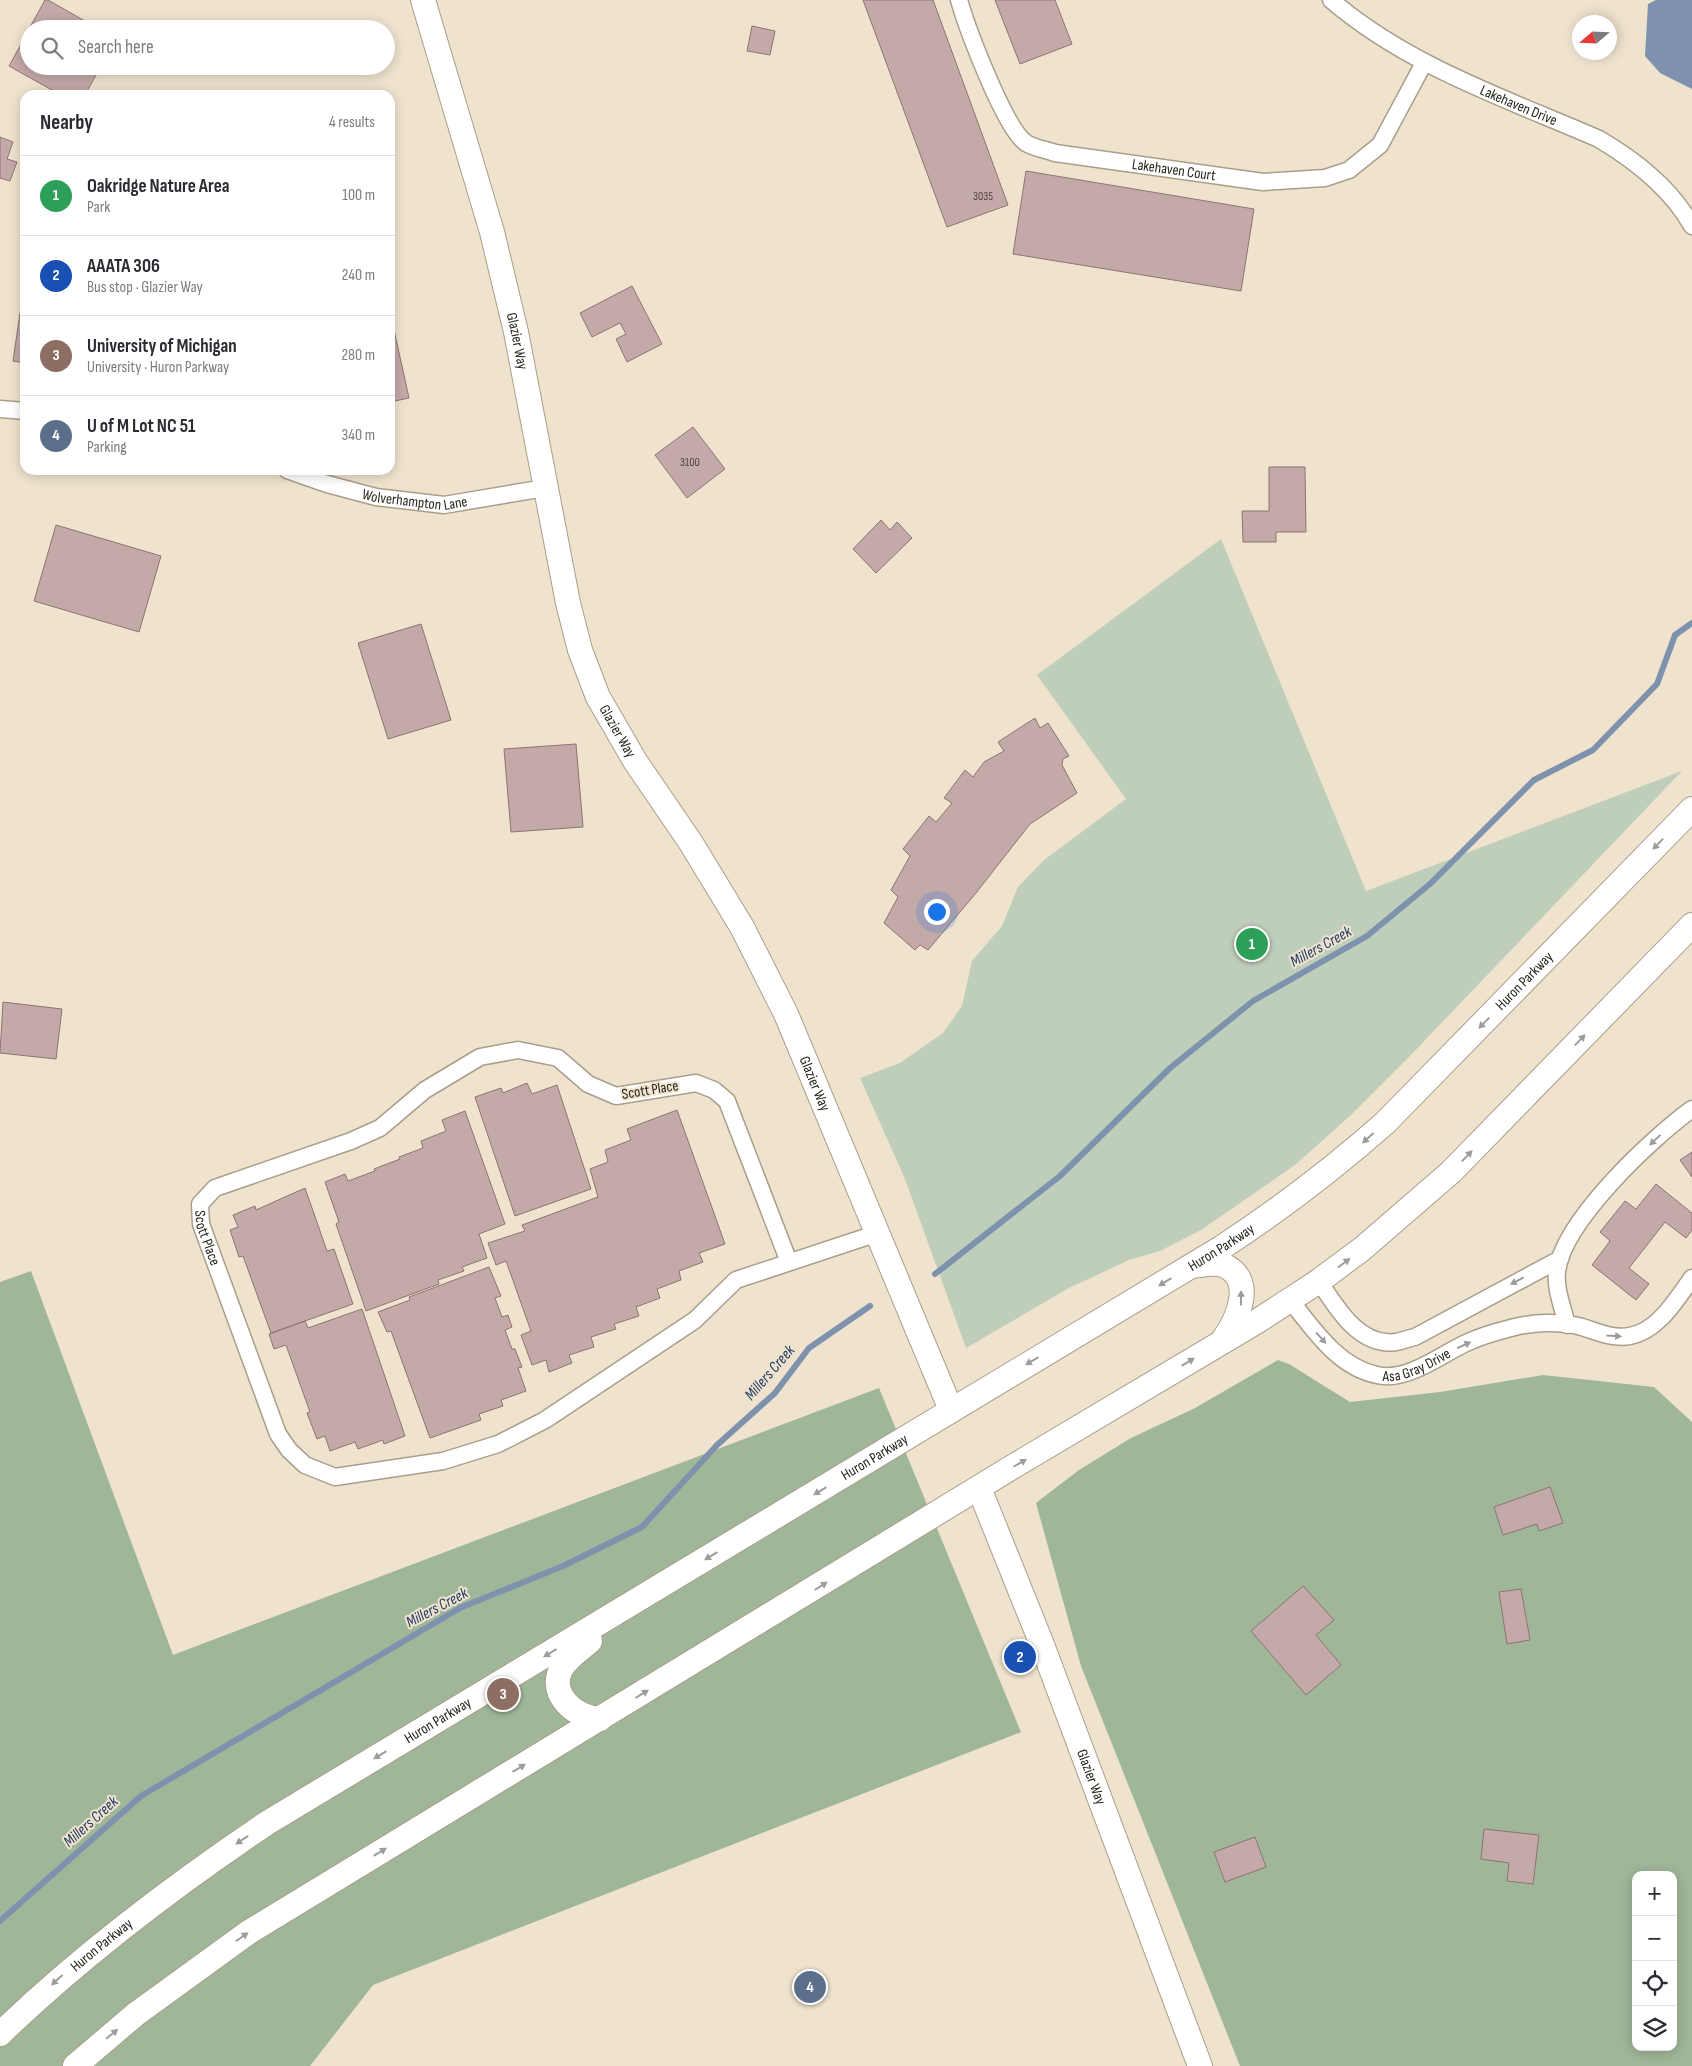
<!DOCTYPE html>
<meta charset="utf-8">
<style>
:root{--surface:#fff;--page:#f2f2f3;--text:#2b2b33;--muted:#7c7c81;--line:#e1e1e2;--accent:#2563eb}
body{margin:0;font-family:"Sofia Sans Condensed",sans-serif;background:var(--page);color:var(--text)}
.controls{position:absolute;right:15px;bottom:15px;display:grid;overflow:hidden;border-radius:10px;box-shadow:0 2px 12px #0003}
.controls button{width:45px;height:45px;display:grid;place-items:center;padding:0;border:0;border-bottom:1px solid var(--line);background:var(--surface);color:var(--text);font:25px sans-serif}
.compass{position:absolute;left:1572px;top:15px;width:45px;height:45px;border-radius:50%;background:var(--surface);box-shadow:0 2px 12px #0003;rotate:251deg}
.you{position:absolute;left:936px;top:911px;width:18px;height:18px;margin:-12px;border:4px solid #fff;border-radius:50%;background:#1a73e8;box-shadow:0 0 0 8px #1a73e833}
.badge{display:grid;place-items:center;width:32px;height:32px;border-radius:50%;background:var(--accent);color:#fff;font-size:16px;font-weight:700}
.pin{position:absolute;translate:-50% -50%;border:2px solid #fff;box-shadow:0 1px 5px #0006}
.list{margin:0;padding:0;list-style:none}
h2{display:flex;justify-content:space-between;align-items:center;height:65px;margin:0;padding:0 20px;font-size:21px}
h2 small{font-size:16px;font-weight:400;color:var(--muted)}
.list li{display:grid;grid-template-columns:32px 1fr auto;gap:15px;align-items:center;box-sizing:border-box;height:80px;padding:0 20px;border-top:1px solid var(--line)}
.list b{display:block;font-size:19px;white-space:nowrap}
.list p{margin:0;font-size:16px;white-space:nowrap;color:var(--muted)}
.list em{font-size:16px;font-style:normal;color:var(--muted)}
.icon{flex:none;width:28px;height:28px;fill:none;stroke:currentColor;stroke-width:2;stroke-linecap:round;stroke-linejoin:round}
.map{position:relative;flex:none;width:1692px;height:2066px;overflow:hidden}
.search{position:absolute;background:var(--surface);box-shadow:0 2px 12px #0003;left:20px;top:20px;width:375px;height:55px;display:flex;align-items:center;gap:12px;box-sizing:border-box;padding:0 18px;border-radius:28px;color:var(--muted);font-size:19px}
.panel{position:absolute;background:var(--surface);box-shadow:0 2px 12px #0003;left:20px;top:90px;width:375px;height:385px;border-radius:15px}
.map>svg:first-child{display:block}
.green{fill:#beceba}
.forest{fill:#9fb699;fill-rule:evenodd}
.water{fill:#7e92ad}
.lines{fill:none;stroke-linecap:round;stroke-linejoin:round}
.stream{stroke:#7e92ad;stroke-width:6}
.building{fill:#c3a9a7;stroke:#8d7473}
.street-casing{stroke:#a99e8a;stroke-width:19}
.secondary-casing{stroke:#a99e8a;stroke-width:26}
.street{stroke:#fff;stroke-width:16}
.secondary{stroke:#fff;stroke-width:24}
.oneway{fill:#9e9c99}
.labels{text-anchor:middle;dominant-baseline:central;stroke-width:4;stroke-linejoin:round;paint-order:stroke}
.number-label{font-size:12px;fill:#4f453f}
.street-label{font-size:15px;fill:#28241c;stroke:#efe3ce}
.water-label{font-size:16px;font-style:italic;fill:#213d65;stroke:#efe3ce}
</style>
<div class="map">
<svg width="1692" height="2066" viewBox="0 0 1692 2066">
<rect width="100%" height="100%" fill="#efe3ce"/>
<path class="green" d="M1221,539L1366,891L1682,771L1408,1058L1351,1115L1295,1165L1201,1230L1160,1251L1129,1260L1069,1288L966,1348L905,1179L860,1078L900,1063L943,1033L962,1006L972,961L1002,926L1018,887L1044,860L1126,799L1037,675Z"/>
<path class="forest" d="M31,1271L173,1655L879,1388L1021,1732L373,1985L310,2066H0V1282Z
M1278,1360L1289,1364L1350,1402L1440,1392L1543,1375L1654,1387L1692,1422V2066H1240L1081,1666L1036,1503L1079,1470L1131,1438L1195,1408ZM1636,1875H1673V2047H1636Z"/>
<path class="water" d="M1656,0H1692V89L1660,73L1645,56L1648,4Z"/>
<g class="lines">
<path class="stream" d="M935,1274L1060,1176L1170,1068L1253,1001L1367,936L1430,884L1534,780L1593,750L1657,684L1675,635L1692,623
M0,1921L141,1796L460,1608L563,1566L642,1527L717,1445L775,1393L809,1348L870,1306"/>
</g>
<path class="building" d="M45,0H48L99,29H29Z
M863,0H933L1008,205L947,227Z
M995,0H1055L1072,44L1020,64Z
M752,26L775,31L770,55L747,51Z
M29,30V66H101L85,95H61L9,66Z
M0,137L13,142L7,159L17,162L10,181L0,178Z
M1026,171L1254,209L1241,291L1013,254Z
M632,286L662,344L627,362L616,339L626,334L620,323L592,337L580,313Z
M22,300H25V363L13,361Z
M390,312L409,398L390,402Z
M693,427L725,469L687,498L655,455Z
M1269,467H1305L1306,532H1276V542H1243L1242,511H1269Z
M881,520L890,530L897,522L912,538L876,573L853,549Z
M56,525L161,556L139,632L34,601Z
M421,624L451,720L388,739L358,643Z
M1035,718L1040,728L1048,723L1069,756L1063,759L1062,765L1077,793L1030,824L976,893L928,950L920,945L915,950L884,923L898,897L891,890L910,856L903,849L929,816L936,822L952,803L944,798L965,770L973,777L984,762L1004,751L998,742Z
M576,744L583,827L511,832L504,749Z
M3,1002L62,1009L56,1059L0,1053Z
M527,1083L532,1094L557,1085L591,1189L515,1216L475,1097L501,1088L503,1093Z
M677,1110L725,1244L699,1253L703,1262L679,1271L681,1280L657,1289L660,1298L636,1307L639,1316L614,1324L616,1329L591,1337L594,1347L569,1355L572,1363L549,1372L546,1360L532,1365L521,1335L531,1331L506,1261L496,1265L488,1243L525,1231L522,1225L598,1197L590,1169L608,1162L605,1150L631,1140L627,1129Z
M465,1111L505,1224L479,1234L487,1258L462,1267L464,1271L438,1280L439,1284L366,1311L336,1224L339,1222L325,1182L345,1174L348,1181L375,1171L374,1169L400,1159L399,1157L423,1148L421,1141L446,1131L442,1120Z
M1692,1152V1177L1680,1160Z
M1656,1184L1692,1213V1230L1686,1238L1665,1222L1629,1268L1649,1284L1636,1300L1592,1265L1610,1241L1600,1232L1625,1201L1636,1209Z
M305,1188L327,1251L334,1249L353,1304L271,1333L243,1256L239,1257L230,1230L238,1227L233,1215L255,1206L256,1210Z
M489,1267L501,1296L495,1298L502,1317L508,1315L512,1327L505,1330L512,1349H515L522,1367L518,1368L526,1391L501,1400L503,1406L479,1414L481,1420L430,1438L391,1331L387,1332L378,1312L410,1300L409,1297Z
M362,1309L405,1436L384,1444L383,1440L358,1449L355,1442L330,1451L325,1436L317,1439L307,1413L310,1412L286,1345L274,1349L269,1334L305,1321L308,1328Z
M1550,1487L1563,1523L1539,1531L1537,1524L1503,1535L1494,1507Z
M1303,1586L1334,1620L1316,1635L1341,1665L1306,1695L1251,1631Z
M1521,1589L1530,1640L1507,1644L1499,1592Z
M1484,1829L1539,1835L1533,1884L1507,1881L1509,1863L1481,1859Z
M1255,1837L1266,1867L1225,1882L1214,1852Z"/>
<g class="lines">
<defs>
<g id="street">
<path id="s1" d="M959,0C967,28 1005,129 1026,143C1034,148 1047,150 1055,153L1263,182L1325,178L1349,170L1380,145L1424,63"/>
<path id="s2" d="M1331,0C1408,66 1507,99 1599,139C1636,161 1671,188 1692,226"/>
<path d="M0,409L25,411"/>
<path id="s3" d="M287,470L327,484L376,497L444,505L545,488"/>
<path id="s4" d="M789,1262L727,1101L714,1090L696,1083L616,1096L588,1084L558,1058L518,1050L480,1057L425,1090L380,1128L351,1141L215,1188L200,1204L201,1224L278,1434L289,1450L305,1465L335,1477L443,1461L498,1444L545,1420L695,1320L736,1280L878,1233"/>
<path d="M1319,1281C1336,1307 1359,1347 1396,1342C1402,1341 1409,1338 1415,1337L1560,1259"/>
<path id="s5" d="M1290,1300C1314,1330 1338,1367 1377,1375C1406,1382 1439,1356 1464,1344C1478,1337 1495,1332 1511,1328C1532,1322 1561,1321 1582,1327C1598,1332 1612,1339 1630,1336C1658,1331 1676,1300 1692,1278"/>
<path d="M1567,1325C1563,1308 1555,1289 1557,1272C1562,1222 1652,1138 1692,1109"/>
</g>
<g id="secondary">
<path id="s6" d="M423,0L492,232L516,332L568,603L580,650L598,697L635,761L691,843L742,927L786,1014L951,1410"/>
<path d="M1192,1266C1202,1265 1214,1262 1223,1265C1257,1279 1237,1321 1223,1340"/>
<path id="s7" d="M979,1488L1041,1642L1200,2066"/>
<path d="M590,1641C581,1649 567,1658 561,1669C548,1695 576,1718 600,1719"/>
<path id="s8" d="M0,2034C83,1954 172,1887 267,1823L1221,1248C1279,1210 1333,1169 1385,1123L1692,809"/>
<path d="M75,2066L136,2014L249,1932L1014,1466L1256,1322L1319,1281L1362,1249L1451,1172L1692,925"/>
</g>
</defs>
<use href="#street" class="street-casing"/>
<use href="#secondary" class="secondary-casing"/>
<use href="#street" class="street"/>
<use href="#secondary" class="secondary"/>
</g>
<defs><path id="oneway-solid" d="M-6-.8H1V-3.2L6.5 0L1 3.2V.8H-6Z" transform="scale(1.25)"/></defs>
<g class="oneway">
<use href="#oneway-solid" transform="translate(1658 844) rotate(134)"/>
<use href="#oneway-solid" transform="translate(1484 1023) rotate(134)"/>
<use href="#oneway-solid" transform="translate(1580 1040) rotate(-46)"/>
<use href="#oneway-solid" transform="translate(1368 1138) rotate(138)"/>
<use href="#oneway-solid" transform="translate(1655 1140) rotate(137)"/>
<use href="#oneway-solid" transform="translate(1467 1156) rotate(-46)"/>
<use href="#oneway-solid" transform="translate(1344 1263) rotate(-37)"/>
<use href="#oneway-solid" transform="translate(1517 1281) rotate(152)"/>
<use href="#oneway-solid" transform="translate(1165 1282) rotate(149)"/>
<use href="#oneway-solid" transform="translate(1241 1298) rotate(-90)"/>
<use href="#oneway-solid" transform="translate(1614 1336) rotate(3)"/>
<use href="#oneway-solid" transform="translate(1321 1338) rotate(48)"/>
<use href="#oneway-solid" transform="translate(1464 1345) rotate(-24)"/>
<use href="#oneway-solid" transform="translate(1032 1361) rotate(149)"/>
<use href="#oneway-solid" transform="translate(1188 1362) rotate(-31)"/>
<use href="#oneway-solid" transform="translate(1020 1463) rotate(-30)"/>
<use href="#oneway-solid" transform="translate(820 1491) rotate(149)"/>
<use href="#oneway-solid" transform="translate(711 1556) rotate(149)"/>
<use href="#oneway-solid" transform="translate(821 1586) rotate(-32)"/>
<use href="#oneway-solid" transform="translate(550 1653) rotate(149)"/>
<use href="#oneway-solid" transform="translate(642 1694) rotate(-31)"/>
<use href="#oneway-solid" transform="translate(380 1755) rotate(149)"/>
<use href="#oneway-solid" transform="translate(519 1768) rotate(-31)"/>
<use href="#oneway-solid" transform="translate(242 1840) rotate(146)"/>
<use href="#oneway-solid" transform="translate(380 1852) rotate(-31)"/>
<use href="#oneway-solid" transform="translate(242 1937) rotate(-35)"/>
<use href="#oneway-solid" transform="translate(57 1980) rotate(138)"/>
<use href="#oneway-solid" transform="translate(112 2034) rotate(-40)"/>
</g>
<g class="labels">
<g class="number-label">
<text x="983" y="196">3035</text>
<text x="690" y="462">3100</text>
</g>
<g class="street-label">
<text stroke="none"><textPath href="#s2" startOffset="216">Lakehaven Drive</textPath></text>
<text stroke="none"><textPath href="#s1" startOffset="310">Lakehaven Court</textPath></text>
<text stroke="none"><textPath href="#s6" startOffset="354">Glazier Way</textPath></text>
<text stroke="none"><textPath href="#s3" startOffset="132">Wolverhampton Lane</textPath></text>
<text stroke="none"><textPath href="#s6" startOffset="759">Glazier Way</textPath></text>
<text stroke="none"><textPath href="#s8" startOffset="1860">Huron Parkway</textPath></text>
<text stroke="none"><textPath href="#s6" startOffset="1164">Glazier Way</textPath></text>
<text transform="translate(650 1090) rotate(-9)">Scott Place</text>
<text stroke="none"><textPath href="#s4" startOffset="795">Scott Place</textPath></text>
<text stroke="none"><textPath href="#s8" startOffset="1455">Huron Parkway</textPath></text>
<text stroke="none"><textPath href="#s5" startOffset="159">Asa Gray Drive</textPath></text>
<text stroke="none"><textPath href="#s8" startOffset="1050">Huron Parkway</textPath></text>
<text stroke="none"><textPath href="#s8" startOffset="540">Huron Parkway</textPath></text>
<text stroke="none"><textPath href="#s7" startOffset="310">Glazier Way</textPath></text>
<text stroke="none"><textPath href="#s8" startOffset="135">Huron Parkway</textPath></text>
</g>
<g class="water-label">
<text transform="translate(1321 947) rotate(-29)">Millers Creek</text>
<text transform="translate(770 1373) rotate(-49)">Millers Creek</text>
<text transform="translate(437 1608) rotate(-28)">Millers Creek</text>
<text transform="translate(91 1822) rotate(-42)">Millers Creek</text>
</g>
</g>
</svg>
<div class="controls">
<button>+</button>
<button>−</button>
<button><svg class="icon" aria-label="locate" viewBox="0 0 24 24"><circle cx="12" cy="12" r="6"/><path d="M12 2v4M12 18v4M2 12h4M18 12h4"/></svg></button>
<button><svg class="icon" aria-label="layers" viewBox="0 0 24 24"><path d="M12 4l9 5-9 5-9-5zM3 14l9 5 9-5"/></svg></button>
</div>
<svg class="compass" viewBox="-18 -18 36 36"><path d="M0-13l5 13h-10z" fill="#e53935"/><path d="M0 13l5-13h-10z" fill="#7c7c81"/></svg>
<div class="you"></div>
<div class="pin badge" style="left:1252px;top:944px;background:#2e9e5b">1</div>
<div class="pin badge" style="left:1020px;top:1657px;background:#1a4fb4">2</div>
<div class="pin badge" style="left:503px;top:1694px;background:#8d6e63">3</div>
<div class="pin badge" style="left:810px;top:1987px;background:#5c6f8a">4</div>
<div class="search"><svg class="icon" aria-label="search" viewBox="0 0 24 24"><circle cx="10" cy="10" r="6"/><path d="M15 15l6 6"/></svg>Search here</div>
<section class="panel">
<h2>Nearby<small>4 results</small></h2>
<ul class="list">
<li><span class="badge" style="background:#2e9e5b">1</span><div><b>Oakridge Nature Area</b><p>Park</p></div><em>100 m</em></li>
<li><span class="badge" style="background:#1a4fb4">2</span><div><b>AAATA 306</b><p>Bus stop · Glazier Way</p></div><em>240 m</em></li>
<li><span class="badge" style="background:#8d6e63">3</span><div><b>University of Michigan</b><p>University · Huron Parkway</p></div><em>280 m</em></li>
<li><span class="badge" style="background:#5c6f8a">4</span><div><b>U of M Lot NC 51</b><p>Parking</p></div><em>340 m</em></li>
</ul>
</section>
</div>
